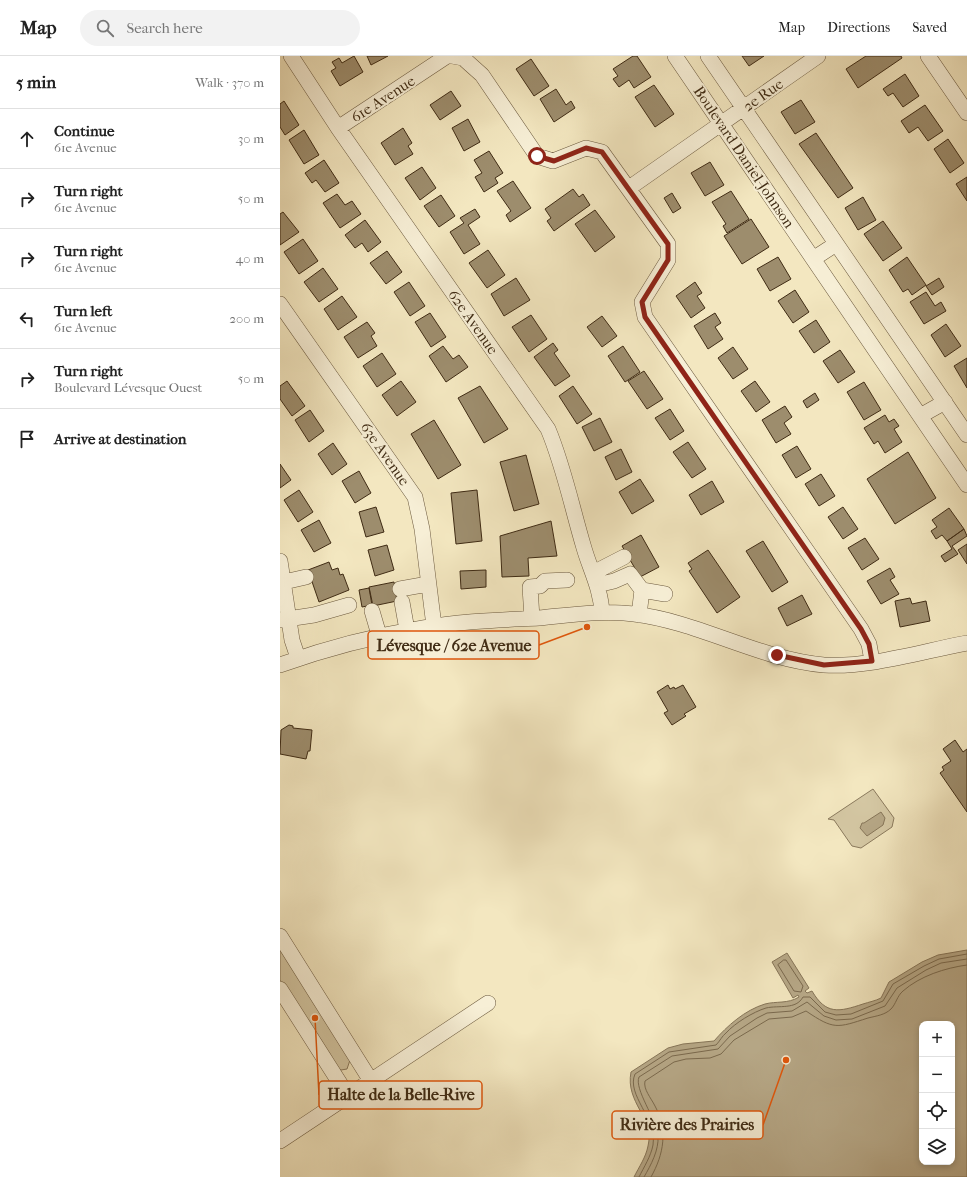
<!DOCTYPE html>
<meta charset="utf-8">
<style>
:root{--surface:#fff;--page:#f2f2f2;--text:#222;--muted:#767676;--line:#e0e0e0}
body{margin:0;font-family:"IM FELL French Canon",serif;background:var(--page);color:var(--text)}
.controls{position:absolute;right:12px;bottom:12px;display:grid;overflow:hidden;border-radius:8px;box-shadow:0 2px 6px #0003}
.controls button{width:36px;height:36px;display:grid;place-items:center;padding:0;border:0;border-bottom:1px solid var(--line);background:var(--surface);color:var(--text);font:20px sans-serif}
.stop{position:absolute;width:12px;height:12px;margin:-9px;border:3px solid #8f2418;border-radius:50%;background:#fff}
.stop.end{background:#8f2418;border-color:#fff;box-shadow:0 1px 4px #0008}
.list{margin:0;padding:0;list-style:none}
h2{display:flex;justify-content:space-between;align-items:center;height:52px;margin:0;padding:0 16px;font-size:17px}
h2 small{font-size:13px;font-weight:400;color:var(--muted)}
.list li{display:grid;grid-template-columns:26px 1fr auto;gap:12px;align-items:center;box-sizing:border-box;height:60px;padding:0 16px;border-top:1px solid var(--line)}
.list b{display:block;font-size:15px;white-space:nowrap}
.list p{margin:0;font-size:13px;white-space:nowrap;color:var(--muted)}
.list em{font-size:13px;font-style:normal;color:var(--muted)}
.icon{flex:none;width:22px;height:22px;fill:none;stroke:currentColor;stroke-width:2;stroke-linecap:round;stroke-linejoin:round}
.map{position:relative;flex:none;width:687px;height:1121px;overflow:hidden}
header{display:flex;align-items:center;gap:24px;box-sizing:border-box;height:56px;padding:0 20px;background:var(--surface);border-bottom:1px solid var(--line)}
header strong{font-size:19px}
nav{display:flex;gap:22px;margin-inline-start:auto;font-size:14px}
.search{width:280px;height:36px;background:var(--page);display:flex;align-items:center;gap:10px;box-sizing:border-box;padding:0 14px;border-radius:22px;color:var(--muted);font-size:15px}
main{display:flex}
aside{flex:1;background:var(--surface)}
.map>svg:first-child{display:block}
.green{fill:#d4c7a3;stroke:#8a795c}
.water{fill:#b6a786;stroke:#867558;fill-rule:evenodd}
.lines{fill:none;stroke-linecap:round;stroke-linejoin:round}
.shore{stroke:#7a694d;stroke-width:1}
.building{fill:#9d8d6d;stroke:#3f2b14}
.minor-casing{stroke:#6c5a3f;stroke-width:16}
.minor{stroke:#f7efd6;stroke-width:15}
.route{stroke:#8f2418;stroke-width:5}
.labels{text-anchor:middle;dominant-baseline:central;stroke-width:4;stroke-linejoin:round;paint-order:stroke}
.street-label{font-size:15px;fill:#3f2b14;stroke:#f7efd6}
.leader{fill:none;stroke:#e0570c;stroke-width:1.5}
.callout-dot{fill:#e0570c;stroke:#f7efd6;stroke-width:1.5}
.callout{fill:#f7efd6;stroke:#e0570c;stroke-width:1.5}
.callout-label{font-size:16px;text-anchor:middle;font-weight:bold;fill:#3f2b14}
</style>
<header>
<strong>Map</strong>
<div class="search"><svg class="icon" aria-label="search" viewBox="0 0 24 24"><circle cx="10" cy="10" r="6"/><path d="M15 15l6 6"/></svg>Search here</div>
<nav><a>Map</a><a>Directions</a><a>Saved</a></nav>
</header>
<main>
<aside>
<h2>5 min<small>Walk · 370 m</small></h2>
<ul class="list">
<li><svg class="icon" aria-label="ahead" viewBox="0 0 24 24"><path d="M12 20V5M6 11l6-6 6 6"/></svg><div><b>Continue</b><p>61e Avenue</p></div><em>30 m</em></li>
<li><svg class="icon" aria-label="right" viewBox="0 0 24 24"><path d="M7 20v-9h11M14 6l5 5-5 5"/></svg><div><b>Turn right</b><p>61e Avenue</p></div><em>50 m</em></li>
<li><svg class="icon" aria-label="right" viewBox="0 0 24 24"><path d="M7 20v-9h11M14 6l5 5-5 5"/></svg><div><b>Turn right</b><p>61e Avenue</p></div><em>40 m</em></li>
<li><svg class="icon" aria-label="left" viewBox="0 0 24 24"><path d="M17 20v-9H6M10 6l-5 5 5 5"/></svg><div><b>Turn left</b><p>61e Avenue</p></div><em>200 m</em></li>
<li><svg class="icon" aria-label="right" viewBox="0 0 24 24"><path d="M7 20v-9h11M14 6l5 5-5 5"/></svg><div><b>Turn right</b><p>Boulevard Lévesque Ouest</p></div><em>50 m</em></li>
<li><svg class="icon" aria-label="arrive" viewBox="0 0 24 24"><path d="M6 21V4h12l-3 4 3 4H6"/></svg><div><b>Arrive at destination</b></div></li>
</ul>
</aside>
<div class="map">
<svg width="687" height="1121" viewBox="0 0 687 1121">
<rect width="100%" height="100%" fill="#f3e7c0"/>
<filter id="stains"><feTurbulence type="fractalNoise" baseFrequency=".005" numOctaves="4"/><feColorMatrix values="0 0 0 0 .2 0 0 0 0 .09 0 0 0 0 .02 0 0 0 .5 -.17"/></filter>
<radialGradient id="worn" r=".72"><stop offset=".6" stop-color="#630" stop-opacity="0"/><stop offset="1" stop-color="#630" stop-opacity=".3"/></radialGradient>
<path class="green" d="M593,733L614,762L612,771L581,792L572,790L554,764L548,763Z
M0,890L70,1004L67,1013L61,1014L55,1012L0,924Z"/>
<path class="water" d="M601,756L605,762L603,769L587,780L580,772L582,767H584Z
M687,894V1121H354C359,1111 366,1101 368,1090C375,1062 345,1047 351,1016L388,992L403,988L434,985C447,970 465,954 485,948C496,945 508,948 519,941L518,939L513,942L492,906L507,897L529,932L525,935L527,937L532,935C546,959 559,956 583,948C589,946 595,945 601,942L609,926L642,906L658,899ZM642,968H672V1106H642Z"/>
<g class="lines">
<path class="shore" d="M504,904H506L523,930L521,936L514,935L498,909Z
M359,1121C364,1111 371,1100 373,1089C377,1062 346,1039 355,1018L389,996L436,989C440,985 442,980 446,977C455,967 473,956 486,952C499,949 516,954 523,941H530L545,956L556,959L571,958L603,945L613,928L644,910L659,903L687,898
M364,1121C371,1109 379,1094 378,1080C376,1062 354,1033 359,1021L392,1000L438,993L450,980L477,962L487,957L512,955L527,946L544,960L556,964L572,963L605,950L617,932L646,914L661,907L687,903
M371,1121C384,1098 388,1074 375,1050C371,1042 363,1033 365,1025L394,1006L406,1003L430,1002L441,998L454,984L489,963L512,961L526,955C554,974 557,972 588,962C596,960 605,959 611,953C616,948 617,940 623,935C640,920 665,912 687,909"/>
</g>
<path class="building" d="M74,0L83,16L60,30L51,15L56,12L52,6L59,2L62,7Z
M87,0H108L91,9Z
M353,0H357L371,21L354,32L349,24L339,31L333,23L338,20L333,13Z
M462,0H484L469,10Z
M586,0H621L622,2L578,32L566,13Z
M251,3L269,30L254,40L236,13Z
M625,18L639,40L623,51L613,37L608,40L603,33Z
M374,29L394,58L375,71L355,41Z
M276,33L286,49L291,45L295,52L274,66L260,43Z
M171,35L181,50L160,64L150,49Z
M521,44L535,66L515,78L501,56Z
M4,45L19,69L5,79L0,71V48Z
M645,49L663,75L648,85L638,71L629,77L621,65Z
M188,63L200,86L184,95L172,72Z
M123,72L132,87L128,90L133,98L115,109L101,87Z
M24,74L39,99L24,108L9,84Z
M536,77L573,132L558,142L519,88Z
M668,83L684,107L670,117L654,93Z
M209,95L223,117L215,122L218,127L204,136L195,121L202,117L194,104Z
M44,104L59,127L45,136L36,124L32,127L25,117Z
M430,106L444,129L425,140L411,117Z
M142,111L156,132L140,144L125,122Z
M687,121V145L676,128Z
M233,125L251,152L230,166L226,159L231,155L217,135Z
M293,133L299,141L303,138L310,149L274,175L267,165L271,162L265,153Z
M451,135L469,163L447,177L443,170L446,168L432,146Z
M392,137L401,152L393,157L384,142Z
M57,138L65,149L72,145L81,158L60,172L43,147Z
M161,139L175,160L159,171L144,150Z
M583,141L596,164L578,174L565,152Z
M195,153L200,161L188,169L200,188L184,198L170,176L184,167L180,162Z
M315,154L335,181L315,196L295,168Z
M3,156L19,176L0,189V158Z
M471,163L489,191L462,208L444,180Z
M85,164L101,186L88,196L82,187L75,192L65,179Z
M603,165L622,192L603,205L584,178Z
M23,183L38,205L19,218L4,196Z
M208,194L225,219L207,232L189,207Z
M107,195L122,216L106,228L90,207Z
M498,201L511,223L490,235L477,213Z
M627,201L646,229L632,239L628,233L623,236L609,214Z
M43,212L58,233L39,246L24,226Z
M236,222L250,244L224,260L211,238Z
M659,222L664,231L652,239L646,230Z
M129,226L145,250L130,260L114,236Z
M415,226L422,237L417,240L425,252L411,262L396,240Z
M515,234L529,256L513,267L498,245Z
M646,236L655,250L661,246L666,255L644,268L630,246Z
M62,240L77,261L58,274L44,253Z
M150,257L166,281L151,291L135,266Z
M435,257L441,267L435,271L443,283L428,293L414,270Z
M251,259L267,283L249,296L232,271Z
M322,260L337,280L322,291L307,271Z
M536,264L550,286L534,297L519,275Z
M87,266L95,277L91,280L97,290L78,302L64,281Z
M666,268L681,290L665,301L651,279Z
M273,287L278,294L274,297L290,320L275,330L254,301Z
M163,290L173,303L179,299L188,311L166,326L149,300Z
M343,290L360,316L345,326L328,300Z
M453,291L468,313L453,323L438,302Z
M560,294L575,316L558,327L543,305Z
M102,297L116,318L97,331L83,310Z
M687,302V332L674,310Z
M364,315L383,343L367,353L348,325Z
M7,325L25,350L12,360L0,343V330Z
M121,325L136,346L117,360L102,339Z
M475,325L490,346L476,356L461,335Z
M584,326L601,354L584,364L567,336Z
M200,330L228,373L204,387L178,342Z
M293,330L312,358L297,368L279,340Z
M535,337L539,344L527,352L523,345Z
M505,350L512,361L504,367L511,378L496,387L482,364Z
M390,353L404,375L390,384L375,362Z
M30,354L44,375L29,386L15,364Z
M605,359L609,366L614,363L619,370L614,373L622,386L605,397L598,385L594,388L584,372Z
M320,362L332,386L314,395L302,371Z
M154,364L181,409L158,423L131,378Z
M408,386L426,413L412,422L393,396Z
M53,387L67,408L52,419L38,398Z
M517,390L531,413L516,422L502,399Z
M341,393L352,416L336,424L325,401Z
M628,396L656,442L615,468L587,423Z
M246,399L259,448L234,455L220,406Z
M0,408L11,424L0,432Z
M79,415L91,437L75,447L62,425Z
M541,418L555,440L539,450L525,428Z
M360,423L374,445L352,458L339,436Z
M432,425L444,446L421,459L409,439Z
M19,434L33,456L18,466L4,444Z
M197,434L202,485L176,488L171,437Z
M96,451L104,476L86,481L79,456Z
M563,451L578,473L563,483L548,461Z
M669,452L684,473L667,485L662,479L656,483L651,475L657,471L652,464Z
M39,464L51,487L34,496L21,474Z
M271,465L277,500L248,502L249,520L222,521L220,480Z
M684,473L687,480L672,490L678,498L665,506L661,500L672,493L667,485Z
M361,479L379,511L360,521L342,490Z
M585,482L599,503L582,514L568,492Z
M483,485L508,526L492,536L466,495Z
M687,488V508L678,494Z
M107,489L114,514L95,520L88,494Z
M428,494L460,541L437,557L409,515L412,513L408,507Z
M49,506L52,514L58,512L60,519L63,518L69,534L39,546L28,514Z
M610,512L615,521L610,524L619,538L601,548L587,525Z
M206,514V531L181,533L180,515Z
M114,526L117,545L93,550L89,531Z
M89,532L92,549L82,551L79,534Z
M522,539L532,558L507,570L498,552Z
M630,542L632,548L646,545L650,565L620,571L615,545Z
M388,629L390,633L394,631L395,633L403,629L416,651L404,658L406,660L392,669L384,657L388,655L377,636Z
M9,669L13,670V672L32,674L30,695H28L26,703L0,698L1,674Z
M675,684L683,696L687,693V756L660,717L664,714L662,711L671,705L663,693Z"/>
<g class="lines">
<defs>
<path id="minor" d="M11,0L58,72L268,373C284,411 292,452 304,492C310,513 321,533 322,557
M172,0L183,2L202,19L257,100L273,105L306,92L322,96L388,188V204L362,246L365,261L581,573L589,588L592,605
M395,0L687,429
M428,0L687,379
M648,0L687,57
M58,72L167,0
M349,132L538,0
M533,203L556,188
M0,248L135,441L142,473L154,570
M640,360L665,346
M0,505L12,584L18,602
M313,517L344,501
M4,526L26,521
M317,529L334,525L350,518L362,534L359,559
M120,533L148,528
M362,534L385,538
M122,546L127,574
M92,555L99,579
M252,562L250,531L260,530L265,525L287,524
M0,564L34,559L69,549
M0,609C47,592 94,580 143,572C181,565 221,564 259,562C290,559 322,554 354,558C420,566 478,603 544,609C589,612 643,595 687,587
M0,880L91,1025
M0,933L68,1040
M0,1085L208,947"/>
</defs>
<use href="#minor" class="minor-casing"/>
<use href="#minor" class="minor"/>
</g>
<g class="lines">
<path class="route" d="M257,100L274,105L306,92L322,96L388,188V204L362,246L365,261L581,573L589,588L592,605L544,609L497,599"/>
</g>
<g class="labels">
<g class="street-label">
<text transform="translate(483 39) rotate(-35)">2e Rue</text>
<text transform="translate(103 43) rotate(-33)">61e Avenue</text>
<text transform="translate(464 101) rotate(56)">Boulevard Daniel-Johnson</text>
<text transform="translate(193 266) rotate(55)">62e Avenue</text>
<text transform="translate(105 398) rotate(55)">63e Avenue</text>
</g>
</g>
<path class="leader" d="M307 571L259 589M35 962L39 1039M506 1004L483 1069"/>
<g class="callout-dot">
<circle cx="307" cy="571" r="4"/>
<circle cx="35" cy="962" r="4"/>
<circle cx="506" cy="1004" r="4"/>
</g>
<g class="callout">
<rect x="88" y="575" width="171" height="28" rx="4"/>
<rect x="39" y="1025" width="163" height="28" rx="4"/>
<rect x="332" y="1055" width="151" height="28" rx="4"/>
</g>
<g class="callout-label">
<text x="174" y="595">Lévesque / 62e Avenue</text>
<text x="121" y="1044">Halte de la Belle-Rive</text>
<text x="407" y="1074">Rivière des Prairies</text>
</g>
<rect width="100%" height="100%" filter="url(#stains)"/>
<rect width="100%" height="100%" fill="url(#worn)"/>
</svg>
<div class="controls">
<button>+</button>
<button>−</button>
<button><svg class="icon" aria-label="locate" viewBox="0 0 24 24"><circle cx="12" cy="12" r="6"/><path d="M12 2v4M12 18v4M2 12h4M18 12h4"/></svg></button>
<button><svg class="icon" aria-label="layers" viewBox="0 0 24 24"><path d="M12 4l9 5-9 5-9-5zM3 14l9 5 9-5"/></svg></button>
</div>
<div class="stop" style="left:257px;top:100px"></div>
<div class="stop end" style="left:497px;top:599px"></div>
</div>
</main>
